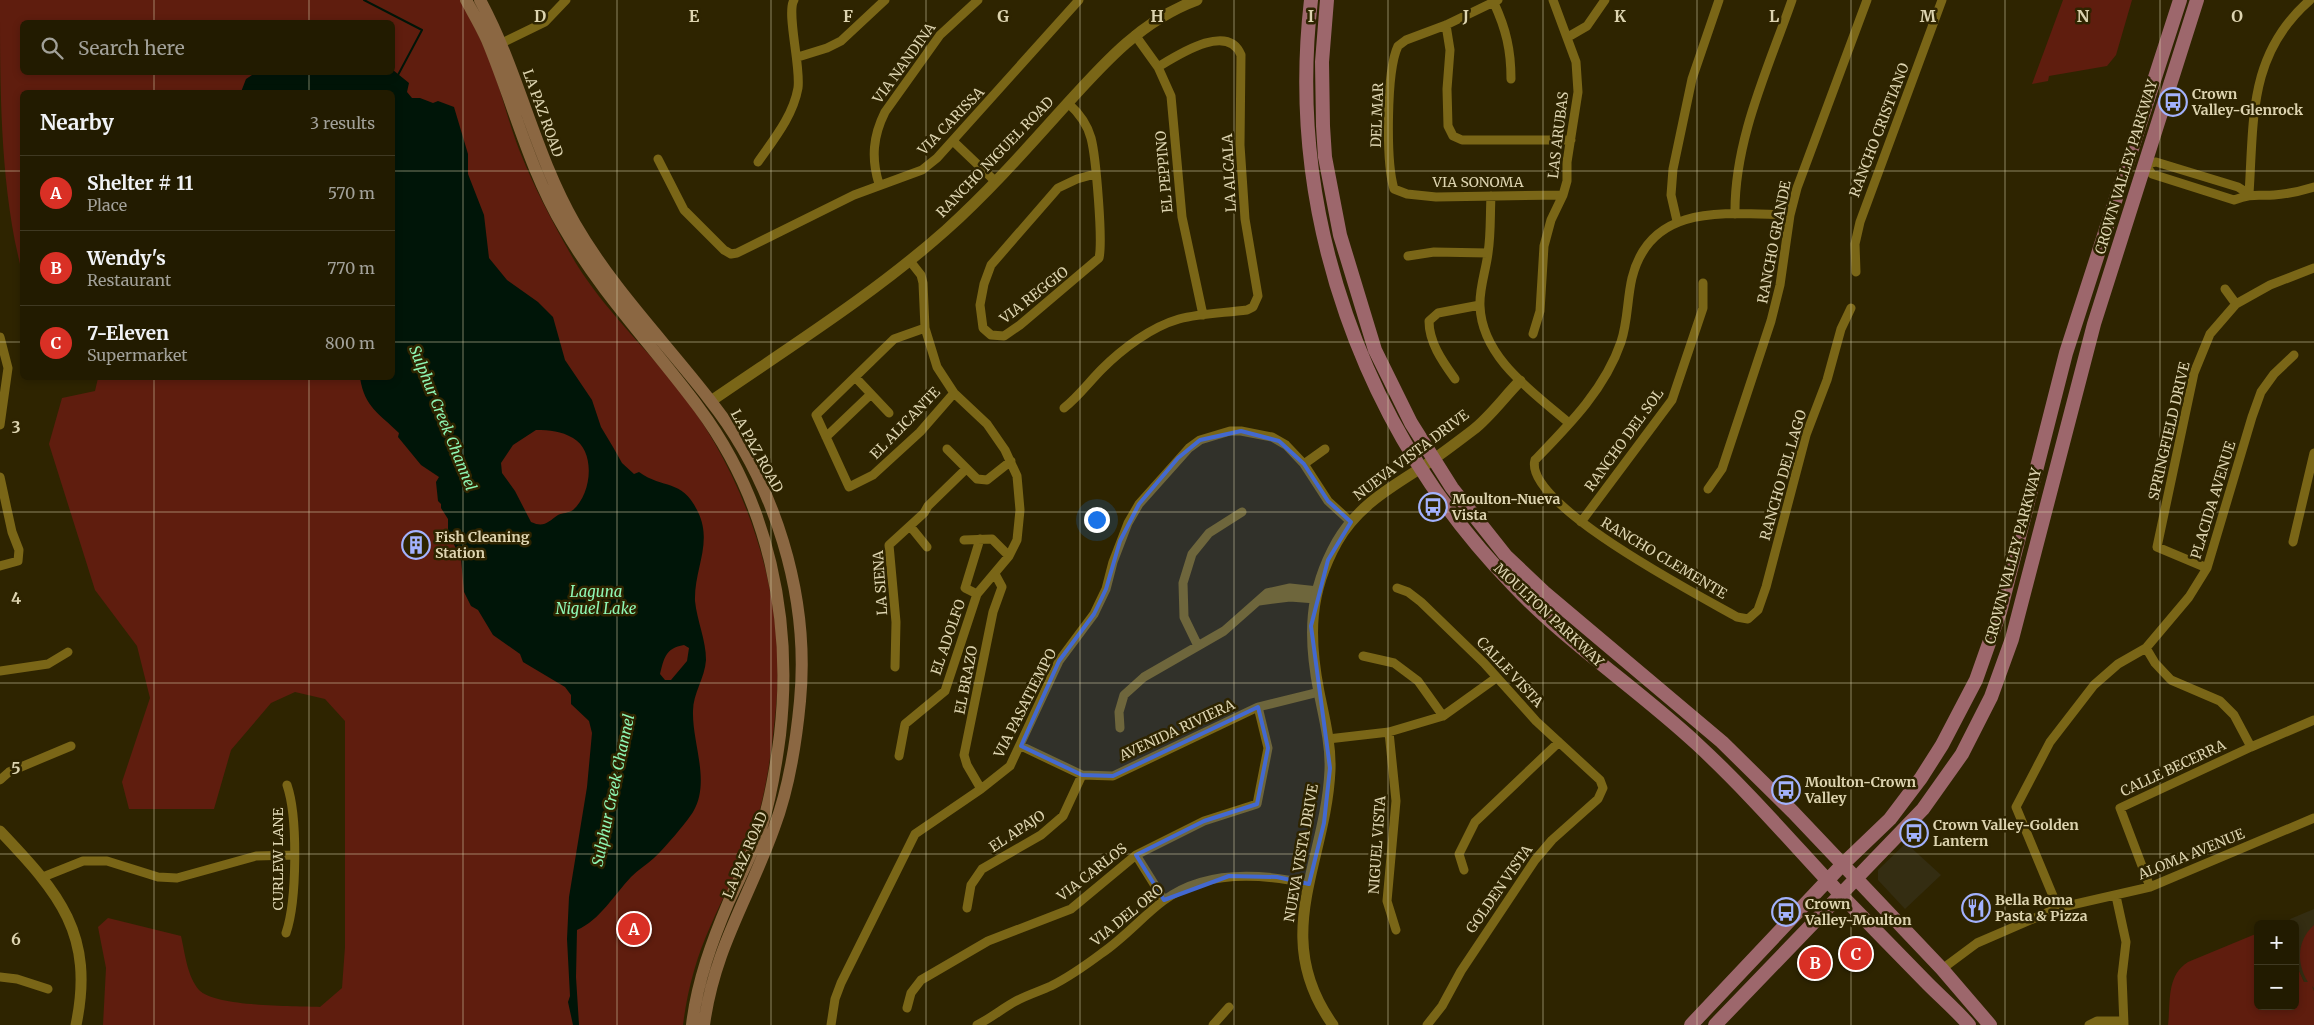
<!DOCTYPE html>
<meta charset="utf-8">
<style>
:root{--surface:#221b00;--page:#2e280f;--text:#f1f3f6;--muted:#a2a199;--line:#3f3922;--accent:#d93025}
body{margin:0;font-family:Merriweather,serif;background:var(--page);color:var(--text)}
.controls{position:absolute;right:15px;bottom:15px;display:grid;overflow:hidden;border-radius:8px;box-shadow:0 2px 8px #0003}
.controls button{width:45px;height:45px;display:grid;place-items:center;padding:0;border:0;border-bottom:1px solid var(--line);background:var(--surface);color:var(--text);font:25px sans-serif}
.you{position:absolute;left:1096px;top:519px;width:18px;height:18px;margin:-12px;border:4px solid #fff;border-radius:50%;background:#1a73e8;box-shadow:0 0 0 8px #1a73e833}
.badge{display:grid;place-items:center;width:32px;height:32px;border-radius:50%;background:var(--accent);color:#fff;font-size:16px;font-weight:700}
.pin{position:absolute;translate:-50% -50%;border:2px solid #fff;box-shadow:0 1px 5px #0006}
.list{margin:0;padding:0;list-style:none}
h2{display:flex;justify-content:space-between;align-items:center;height:65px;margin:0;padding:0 20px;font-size:21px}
h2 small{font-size:16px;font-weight:400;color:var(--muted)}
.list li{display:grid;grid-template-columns:32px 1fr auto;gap:15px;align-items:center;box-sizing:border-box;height:75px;padding:0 20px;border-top:1px solid var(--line)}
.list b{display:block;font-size:19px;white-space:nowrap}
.list p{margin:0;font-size:16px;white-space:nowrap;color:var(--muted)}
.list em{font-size:16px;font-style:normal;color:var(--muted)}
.icon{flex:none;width:28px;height:28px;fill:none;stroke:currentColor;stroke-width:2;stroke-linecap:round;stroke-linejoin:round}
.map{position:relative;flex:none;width:2314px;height:1025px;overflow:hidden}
.search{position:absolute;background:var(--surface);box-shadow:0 2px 8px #0003;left:20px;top:20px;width:375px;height:55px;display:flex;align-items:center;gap:12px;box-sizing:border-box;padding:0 18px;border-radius:8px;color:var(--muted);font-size:19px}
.panel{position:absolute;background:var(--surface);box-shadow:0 2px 8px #0003;left:20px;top:90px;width:375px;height:290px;border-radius:8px}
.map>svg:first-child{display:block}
.built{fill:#342d12}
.green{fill:#5f1d0e;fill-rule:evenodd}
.water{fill:#001508;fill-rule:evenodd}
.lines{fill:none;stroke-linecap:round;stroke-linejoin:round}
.stream{stroke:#001508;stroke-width:2}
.minor{stroke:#7a6617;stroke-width:9}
.tertiary{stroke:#7a6617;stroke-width:11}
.secondary{stroke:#8b6742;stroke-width:12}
.primary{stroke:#9d676c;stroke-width:14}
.marked{fill:#4369d0;fill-opacity:0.2;stroke:#4369d0;stroke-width:4;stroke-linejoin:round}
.grid{fill:none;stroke:#ddd4b0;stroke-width:1;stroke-opacity:0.55}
.labels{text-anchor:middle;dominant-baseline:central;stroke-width:5;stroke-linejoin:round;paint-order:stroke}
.street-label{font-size:14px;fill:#ddd4b0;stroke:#2e2400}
.poi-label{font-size:14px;font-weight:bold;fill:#ddd4b0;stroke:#2e2400;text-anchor:start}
.water-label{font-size:15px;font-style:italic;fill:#8ff8b5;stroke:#2e2400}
.grid-label{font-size:16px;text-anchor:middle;font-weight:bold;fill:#ddd4b0;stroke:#2e2400;stroke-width:5;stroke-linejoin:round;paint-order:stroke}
</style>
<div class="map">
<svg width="2314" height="1025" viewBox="0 0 2314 1025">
<rect width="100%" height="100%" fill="#2e2400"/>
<path class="built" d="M1906,843L1941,875L1905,909L1878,880V870Z
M2314,909V991L2311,986L2304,982L2295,962V935L2297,934L2295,924H2292L2290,919Z"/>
<path class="green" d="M0,0H460C468,15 477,30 483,45C499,79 506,117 520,152C534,187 552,221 570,253C596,300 638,340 672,381C745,471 787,592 776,707C772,748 767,790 754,829C742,863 724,894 710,927C696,958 687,992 683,1025H103L106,968L98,927L108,918L181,936C185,953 187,976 199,990C215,1007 295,1006 320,1007L342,988L345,947V721L325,699L295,692L271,703L231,750L214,809H129L122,782L150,698L137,646L95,590L49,444L62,398L95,391L98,378H392V92H22V272C0,187 0,90 0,0ZM22,22H392V72H22Z
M2063,0H2132L2116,55L2107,66L2049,76L2048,81L2032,84Z
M2314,925V988L2312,986L2314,991V1025H2168C2171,1002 2166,976 2188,962L2258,933V1006H2295V962L2304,982H2308C2296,963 2297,940 2314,925Z"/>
<path class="water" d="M393,70L409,83L407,92L412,98H420L433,103L438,101L454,107L468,154V174L484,215L489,258L507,280L538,302L553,317L565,360L592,400L601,427L613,447L622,463L634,474L639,472C664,490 682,478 698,512C713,543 694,569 695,601C697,621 706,640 706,660C705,678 693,693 693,711C692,743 711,782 693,812C686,823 663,850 654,858C646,865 638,870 631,877C614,895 600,920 577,930L576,977L579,1025H573L568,1002L570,996L567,939L569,897L587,787L592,733L589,721L571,704V695L565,687L523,662L520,654L493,635L478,610L471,606L464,592L461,558L448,533V519L441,508V504L438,501L436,482L439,477L421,465L398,437L399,433C379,413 365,408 360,378H392V92H241L246,79L255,73L392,72ZM536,430C550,430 561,431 573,438C596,451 592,494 573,510C569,513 562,513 558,515C548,522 544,528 531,522L515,491L502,473L501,463L513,445ZM684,645L689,648L687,661L671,680H665L660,674C664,659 665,648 684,645Z"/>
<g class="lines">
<path class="stream" d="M364,0L422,30L398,75"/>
<path class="minor" d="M1498,0L1446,25L1406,40L1398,46C1386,71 1386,163 1394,189L1407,194L1436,197L1563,195
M1494,3C1506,29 1511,50 1511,79
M1446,25L1450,50L1447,89L1448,126L1453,136L1462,140H1571
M1135,35L1158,67L1171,96L1182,217L1203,315
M1568,37L1587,26L1605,0
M502,43L545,22L566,0
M798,57L827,48L841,41L885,0
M1068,103C1079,113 1087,123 1091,138C1096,157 1103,241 1099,258L1020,325L1004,336L991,335L983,328L980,305L984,284L991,265L1058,188L1077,179L1095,174
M954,142L996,182
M658,159L684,210L724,250L731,254L737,253L854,195L922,170L937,158L1079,0
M758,162C774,139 793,116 798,88C801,66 786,12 794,0
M2145,164L2152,174L2234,200C2252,193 2256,196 2274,195C2288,194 2301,191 2314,187
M2145,164L2156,162L2238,187L2249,194
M879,184C871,158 873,136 885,112L940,35L978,0
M2249,194C2254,119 2248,54 2310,0
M1491,196C1490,215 1491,234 1488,253C1486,270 1479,289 1480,306C1482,358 1533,392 1569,423
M1735,214C1734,140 1768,69 1792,0
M1790,215C1729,214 1651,201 1632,278C1627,299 1628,321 1621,342C1605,389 1569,425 1535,460C1522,504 1702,597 1737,617L1748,619L1758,610L1766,587L1806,435L1827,380L1841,329L1851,308
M1677,221L1671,195L1673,169L1692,79L1719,0
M1408,256L1434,252L1488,253
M1856,272L1855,244L1860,222L1942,0
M2225,289L2236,304
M925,328L894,339L816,415L849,487L873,475L920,432L954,393
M1533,334L1540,311L1544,246L1551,220L1563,195L1567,181V162L1578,92L1576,62L1553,0
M0,337L8,368L0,425
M855,377L889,413
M1455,379C1443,362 1429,343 1429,321L1438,313L1480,305
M1064,408C1079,396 1089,382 1102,369C1122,349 1151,327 1179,319C1201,313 1225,313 1247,310L1253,307L1258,296L1245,219L1240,145L1241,55C1228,22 1178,55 1158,67
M826,437L871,394
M947,449L977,479L987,480L1011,461
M1304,464L1325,449
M0,477L12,532L19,550L18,561L0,566
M1708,489L1722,469L1771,321L1780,285L1790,215L1797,188L1867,0
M1581,522L1672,400L1703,308V283
M910,526L927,547
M964,540L992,539L1009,556
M2293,542L2314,453
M2207,568L2157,547L2194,373L2210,334L2236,304L2270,285L2314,268
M1397,588L1408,592L1421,602L1484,663L1536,721L1600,780L1603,788L1598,799L1552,840L1535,860L1461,971L1442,1006L1427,1025
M977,594L965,588L980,539
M1259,601L1290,597L1316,599
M1198,646L1184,617L1183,583L1192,554L1209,533L1242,512
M2146,648L2155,663L2171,680L2220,701L2234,715L2251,747
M1363,656L1394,663L1418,681L1443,716
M895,667L896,622L889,545L924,513L928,506L966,469
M0,671L48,664L68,652
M1120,728L1119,712L1124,695L1144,677L1224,631L1267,593L1290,588L1318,591
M1389,732L1396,801L1387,901L1396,930
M1328,739L1389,732L1443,716L1496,678
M1021,746L1082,775L1113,776L1258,707L1319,692
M899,756L905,724L945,691L977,594L1009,556L1017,540L1020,510L1017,476L1005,450L987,424L954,393L937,367L925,328L923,283L921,275L910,261
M0,780L9,772L71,746
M981,789L967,765L964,755L993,612L1002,587L995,574
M1136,855L1164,900
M1464,870L1459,854L1475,822L1559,742
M43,877L83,861H107L158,877L177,878L256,856L294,855
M2150,887L2120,808L2251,747L2314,720
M2116,896L2126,942L2122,976L2124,1025
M967,908L971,885L982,869L1041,835L1063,816L1082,775
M2058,908L2016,807L2050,742L2094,685L2118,664L2146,648L2189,597L2207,568L2252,417L2261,392L2274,374L2294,355
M286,933C297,901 298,817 287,785
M1942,969L1977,943L2058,908L2150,887L2314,818
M0,977L17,979L48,989
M907,1008L911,993L921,980L988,941L1071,909L1136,855L1204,821L1257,804L1268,748L1258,707
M831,1025L835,999L841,983L915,834L981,789L1010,766L1059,661L1094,614L1106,589L1113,562L1128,523L1139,504L1189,448L1200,440L1230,431H1241L1272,437L1286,445L1304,464L1328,501L1351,522
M977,1025C991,1018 1003,1008 1016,1001C1027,995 1040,991 1051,986C1069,977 1086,965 1102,953C1124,938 1142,917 1163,901C1205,869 1261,873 1309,884
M1213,1025L1229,1007
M2089,1025L2097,1021H2124"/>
<path class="tertiary" d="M711,401C791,346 874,294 946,230C986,194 1021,155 1056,116C1098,70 1137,22 1197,0
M0,831C59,893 95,934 76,1025
M1333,1025C1269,936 1326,863 1330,770C1331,744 1324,717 1319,692C1308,636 1309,592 1337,542C1357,507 1388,489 1421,468C1439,456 1456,443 1473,430C1490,417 1505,396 1520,381"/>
<path class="secondary" d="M466,0C473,13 481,26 487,40C513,102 529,169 564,228C602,294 654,347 699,408C769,502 793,620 780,735C776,766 771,798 761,829C752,854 740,877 729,901C712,941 697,982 692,1025
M480,0C519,72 534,153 575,224C612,288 664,341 709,399C775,482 810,596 800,701C796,744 789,788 774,828C749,898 714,949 704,1025"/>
<path class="primary" d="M1311,0C1286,215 1363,430 1513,585C1569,644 1638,689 1697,744C1749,792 1795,846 1843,897C1871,926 1900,955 1928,984C1942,998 1956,1010 1969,1025
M1327,0L1322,62L1323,126L1325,157L1340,235L1375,350L1411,423L1452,488L1506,556L1544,592L1722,742L1793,812L1942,969L1990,1025
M1691,1025L1842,865L1890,819L1921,778L1942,745L1976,680L2000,612L2066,353L2180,0
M1715,1025L1923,809L1962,754L1991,697L2012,639L2094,324L2197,0"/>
</g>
<path class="marked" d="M1241,431L1279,441L1304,464L1328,501L1351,522L1328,560L1311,626L1330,768L1324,823L1309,884L1277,877L1229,876L1164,900L1136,855L1204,821L1257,804L1268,748L1258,707L1113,776L1082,775L1021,746L1059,661L1094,614L1106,589L1120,541L1139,504L1178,458L1200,440Z"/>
<path class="grid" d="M154,0V22M309,0V22M463,0V1025M617,0V1025M771,0V1025M926,0V1025M1080,0V1025M1234,0V1025M1388,0V1025M1543,0V1025M1697,0V1025M1851,0V1025M2005,0V1025M2160,0V1025M154,72V92M309,72V92M0,171H22M392,171H2314M0,342H22M392,342H2314M154,378V1025M309,378V1025M0,512H2314M0,683H2314M0,854H2314"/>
<defs>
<symbol id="bus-ring" viewBox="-11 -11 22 22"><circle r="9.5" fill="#2e2400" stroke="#a3b2fd" stroke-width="1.5"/><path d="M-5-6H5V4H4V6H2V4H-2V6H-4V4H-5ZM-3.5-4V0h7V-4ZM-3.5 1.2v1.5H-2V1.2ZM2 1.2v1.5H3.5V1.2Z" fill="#a3b2fd"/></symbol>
<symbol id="building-ring" viewBox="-11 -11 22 22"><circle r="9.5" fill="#2e2400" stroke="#a3b2fd" stroke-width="1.5"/><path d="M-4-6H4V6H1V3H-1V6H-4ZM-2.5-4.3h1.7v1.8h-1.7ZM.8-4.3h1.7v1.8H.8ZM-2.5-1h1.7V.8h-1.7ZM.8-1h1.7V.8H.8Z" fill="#a3b2fd"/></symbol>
<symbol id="restaurant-ring" viewBox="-11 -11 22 22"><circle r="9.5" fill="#2e2400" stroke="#a3b2fd" stroke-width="1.5"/><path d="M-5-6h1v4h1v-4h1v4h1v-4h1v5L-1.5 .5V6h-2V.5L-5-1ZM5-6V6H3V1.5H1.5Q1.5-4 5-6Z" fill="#a3b2fd"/></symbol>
</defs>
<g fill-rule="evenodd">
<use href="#bus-ring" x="2157" y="86" width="32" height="32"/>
<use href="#bus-ring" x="1417" y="491" width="32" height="32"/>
<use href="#building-ring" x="400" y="529" width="32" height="32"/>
<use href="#bus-ring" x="1770" y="774" width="32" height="32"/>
<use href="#bus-ring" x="1898" y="817" width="32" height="32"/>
<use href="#restaurant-ring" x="1960" y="892" width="32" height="32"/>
<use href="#bus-ring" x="1770" y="896" width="32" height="32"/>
</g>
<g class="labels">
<g class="street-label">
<text transform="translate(904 63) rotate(-54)">VIA NANDINA</text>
<text transform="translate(543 113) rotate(70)">LA PAZ ROAD</text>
<text transform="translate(1377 115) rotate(-88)">DEL MAR</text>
<text transform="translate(951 121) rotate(-46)">VIA CARISSA</text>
<text transform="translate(1879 130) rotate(-69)">RANCHO CRISTIANO</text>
<text transform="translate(1558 135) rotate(-83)">LAS ARUBAS</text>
<text transform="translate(995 157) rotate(-46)">RANCHO NIGUEL ROAD</text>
<text transform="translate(2126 167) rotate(-73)">CROWN VALLEY PARKWAY</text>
<text transform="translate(1164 172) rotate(-95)">EL PEPPINO</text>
<text transform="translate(1229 173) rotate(-93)">LA ALCALA</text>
<text x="1478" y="182">VIA SONOMA</text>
<text transform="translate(1774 242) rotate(-79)">RANCHO GRANDE</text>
<text transform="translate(1034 295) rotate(-38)">VIA REGGIO</text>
<text transform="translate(905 423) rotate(-46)">EL ALICANTE</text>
<text transform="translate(2169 431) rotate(-77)">SPRINGFIELD DRIVE</text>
<text transform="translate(1624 440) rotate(-54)">RANCHO DEL SOL</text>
<text transform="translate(757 451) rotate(61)">LA PAZ ROAD</text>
<text transform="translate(1411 455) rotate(-37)">NUEVA VISTA DRIVE</text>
<text transform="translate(1783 475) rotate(-74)">RANCHO DEL LAGO</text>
<text transform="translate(2213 500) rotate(-73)">PLACIDA AVENUE</text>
<text transform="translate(2013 556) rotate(-75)">CROWN VALLEY PARKWAY</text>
<text transform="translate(1664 558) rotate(31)">RANCHO CLEMENTE</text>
<text transform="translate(880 583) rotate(-94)">LA SIENA</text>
<text transform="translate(1549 615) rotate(43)">MOULTON PARKWAY</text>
<text transform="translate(948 637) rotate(-71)">EL ADOLFO</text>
<text transform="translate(1510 672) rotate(47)">CALLE VISTA</text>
<text transform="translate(966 680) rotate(-79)">EL BRAZO</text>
<text transform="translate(1025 703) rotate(-63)">VIA PASATIEMPO</text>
<text transform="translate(1177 730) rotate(-25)">AVENIDA RIVIERA</text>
<text transform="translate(2173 768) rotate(-25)">CALLE BECERRA</text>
<text transform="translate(1017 831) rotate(-33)">EL APAJO</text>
<text transform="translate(1377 845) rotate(-86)">NIGUEL VISTA</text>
<text transform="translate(1301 853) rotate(-80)">NUEVA VISTA DRIVE</text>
<text transform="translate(2191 854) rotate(-22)">ALOMA AVENUE</text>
<text transform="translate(745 855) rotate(-67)">LA PAZ ROAD</text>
<text transform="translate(278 859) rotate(-90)">CURLEW LANE</text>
<text transform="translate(1092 872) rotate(-38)">VIA CARLOS</text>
<text transform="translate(1499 889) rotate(-55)">GOLDEN VISTA</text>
<text transform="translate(1127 915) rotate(-39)">VIA DEL ORO</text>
</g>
<g class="poi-label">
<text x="2192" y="94">Crown<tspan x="2192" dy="16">Valley-Glenrock</tspan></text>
<text x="1452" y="499">Moulton-Nueva<tspan x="1452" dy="16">Vista</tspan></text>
<text x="435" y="537">Fish Cleaning<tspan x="435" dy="16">Station</tspan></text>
<text x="1805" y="782">Moulton-Crown<tspan x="1805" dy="16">Valley</tspan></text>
<text x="1933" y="825">Crown Valley-Golden<tspan x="1933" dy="16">Lantern</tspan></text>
<text x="1995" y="900">Bella Roma<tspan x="1995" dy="16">Pasta &amp; Pizza</tspan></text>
<text x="1805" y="904">Crown<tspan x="1805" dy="16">Valley-Moulton</tspan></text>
</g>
<g class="water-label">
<text transform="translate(443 418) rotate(68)">Sulphur Creek Channel</text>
<text x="596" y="591">Laguna<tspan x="596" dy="17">Niguel Lake</tspan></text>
<text transform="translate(613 790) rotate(-78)">Sulphur Creek Channel</text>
</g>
</g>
<g class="grid-label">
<text x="540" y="22">D</text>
<text x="694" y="22">E</text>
<text x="848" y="22">F</text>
<text x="1003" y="22">G</text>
<text x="1157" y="22">H</text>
<text x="1311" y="22">I</text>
<text x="1466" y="22">J</text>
<text x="1620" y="22">K</text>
<text x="1774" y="22">L</text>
<text x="1928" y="22">M</text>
<text x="2083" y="22">N</text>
<text x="2237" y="22">O</text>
<text x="16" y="433">3</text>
<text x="16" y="604">4</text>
<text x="16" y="774">5</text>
<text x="16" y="945">6</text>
</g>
</svg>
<div class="controls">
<button>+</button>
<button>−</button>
</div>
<div class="you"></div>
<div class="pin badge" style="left:634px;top:929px">A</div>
<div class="pin badge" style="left:1815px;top:963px">B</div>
<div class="pin badge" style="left:1856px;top:954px">C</div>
<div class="search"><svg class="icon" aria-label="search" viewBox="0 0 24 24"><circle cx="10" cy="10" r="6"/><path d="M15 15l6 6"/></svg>Search here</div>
<section class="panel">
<h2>Nearby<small>3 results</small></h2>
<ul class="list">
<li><span class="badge">A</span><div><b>Shelter # 11</b><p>Place</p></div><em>570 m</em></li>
<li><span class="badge">B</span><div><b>Wendy's</b><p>Restaurant</p></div><em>770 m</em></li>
<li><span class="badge">C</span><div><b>7-Eleven</b><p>Supermarket</p></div><em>800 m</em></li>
</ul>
</section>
</div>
